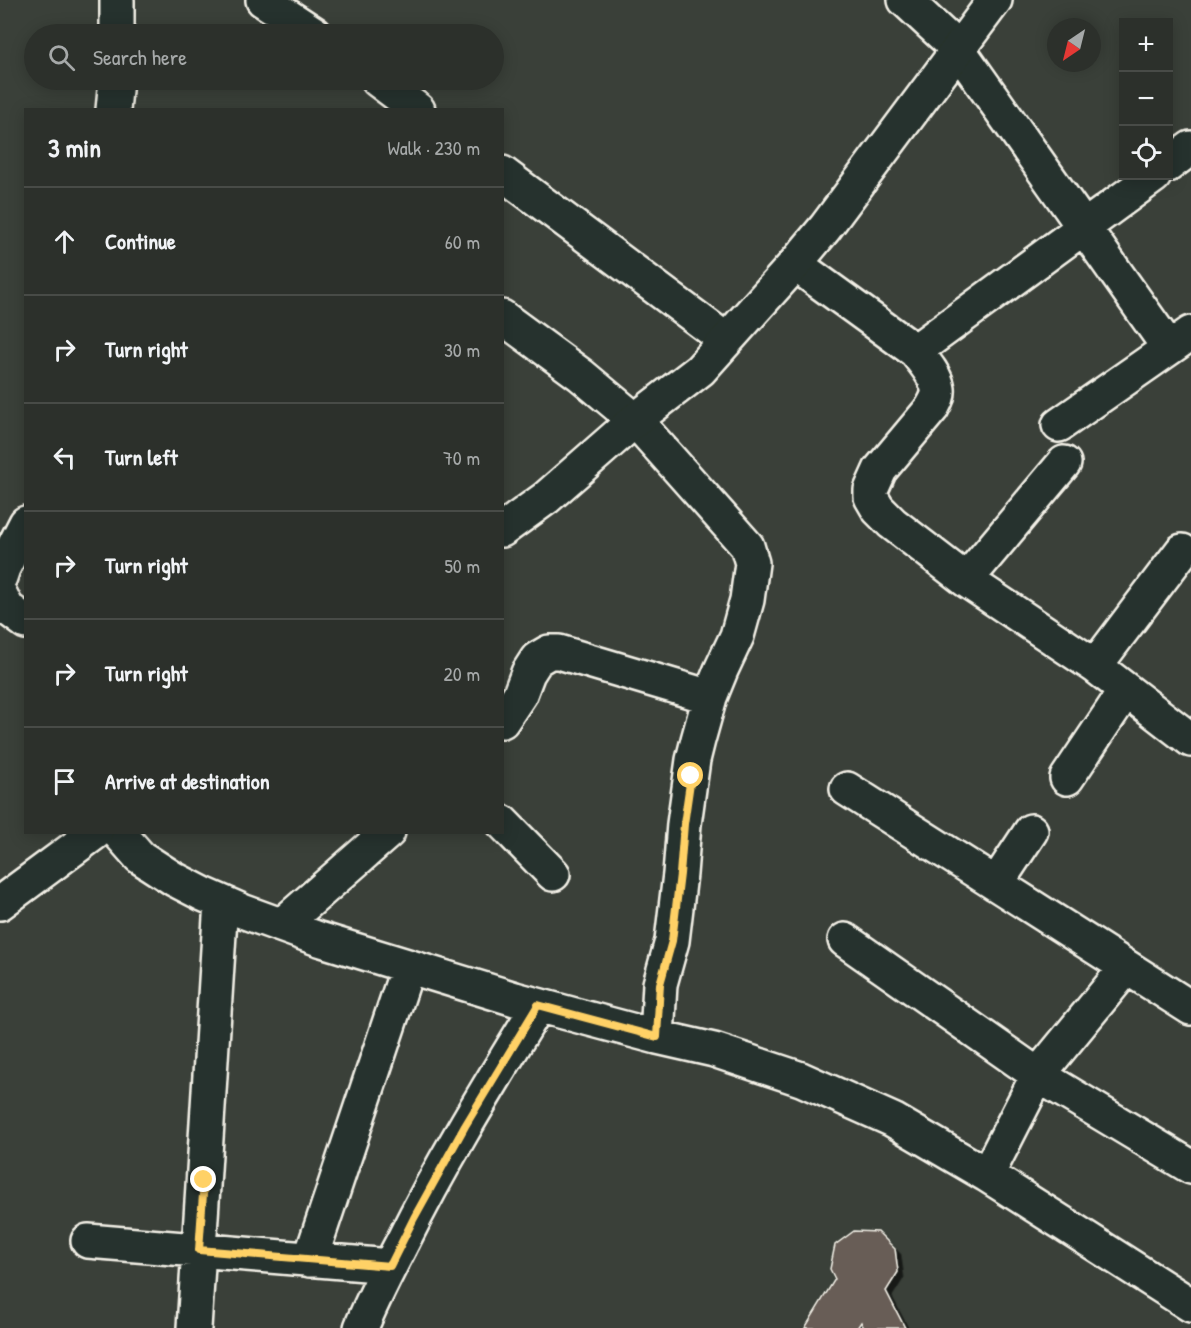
<!DOCTYPE html>
<meta charset="utf-8">
<style>
:root{--surface:#2c302b;--page:#343833;--text:#f1f3f6;--muted:#a6a9a9;--line:#484b47}
body{margin:0;font-family:"Patrick Hand",sans-serif;background:var(--page);color:var(--text)}
.controls{position:absolute;right:18px;top:18px;display:grid;overflow:hidden;border-radius:0px;box-shadow:0 3px 15px #0003}
.controls button{width:54px;height:54px;display:grid;place-items:center;padding:0;border:0;border-bottom:2px solid var(--line);background:var(--surface);color:var(--text);font:30px sans-serif}
.compass{position:absolute;left:1047px;top:18px;width:54px;height:54px;border-radius:50%;background:var(--surface);box-shadow:0 3px 15px #0003;rotate:215deg}
.stop{position:absolute;width:18px;height:18px;margin:-14px;border:4px solid #ffd166;border-radius:50%;background:#fff}
.stop.end{background:#ffd166;border-color:#fff;box-shadow:0 2px 6px #0008}
.list{margin:0;padding:0;list-style:none}
h2{display:flex;justify-content:space-between;align-items:center;height:78px;margin:0;padding:0 24px;font-size:26px}
h2 small{font-size:20px;font-weight:400;color:var(--muted)}
.list li{display:grid;grid-template-columns:39px 1fr auto;gap:18px;align-items:center;box-sizing:border-box;height:108px;padding:0 24px;border-top:2px solid var(--line)}
.list b{display:block;font-size:22px;white-space:nowrap}
.list em{font-size:20px;font-style:normal;color:var(--muted)}
.icon{flex:none;width:33px;height:33px;fill:none;stroke:currentColor;stroke-width:2;stroke-linecap:round;stroke-linejoin:round}
.map{position:relative;flex:none;width:1191px;height:1328px;overflow:hidden}
.search{position:absolute;background:var(--surface);box-shadow:0 3px 15px #0003;left:24px;top:24px;width:480px;height:66px;display:flex;align-items:center;gap:15px;box-sizing:border-box;padding:0 21px;border-radius:33px;color:var(--muted);font-size:22px}
.panel{position:absolute;background:var(--surface);box-shadow:0 3px 15px #0003;left:24px;top:108px;width:480px;height:726px;border-radius:0px}
.map>svg:first-child{display:block}
.building{fill:#685d56;stroke:#f4f1e8;stroke-width:1.5;filter:url(#shadow)}
.lines{fill:none;stroke-linecap:round;stroke-linejoin:round}
.minor-casing{stroke:#f4f1e8;stroke-width:38}
.tertiary-casing{stroke:#f4f1e8;stroke-width:38}
.minor{stroke:#26332d;stroke-width:33}
.tertiary{stroke:#26332d;stroke-width:33}
.route{stroke:#ffd166;stroke-width:8}
</style>
<div class="map">
<svg width="1191" height="1328" viewBox="0 0 1191 1328">
<defs>
<filter id="shadow"><feDropShadow dx="5.5" dy="5.5" stdDeviation="0" flood-color="#0009"/></filter>
</defs>
<rect width="100%" height="100%" fill="#3a4039"/>
<filter id="ink" filterUnits="userSpaceOnUse"><feTurbulence type="fractalNoise" baseFrequency=".0167" numOctaves="2"/><feDisplacementMap in="SourceGraphic" scale="12" xChannelSelector="R" yChannelSelector="G"/><feConvolveMatrix kernelMatrix="1 2 1 2 8 2 1 2 1" color-interpolation-filters="sRGB"/></filter>
<g filter="url(#ink)">
<path class="building" d="M854,1231L878,1232L895,1249L898,1272L886,1291L905,1328H864L861,1322L857,1328H805L835,1279L830,1269L835,1245Z"/>
<g class="lines">
<defs>
<path id="minor" d="M263,0L315,34
M905,0L958,49L1169,348
M117,34V0
M378,80L418,110
M113,110L116,80
M1168,165L1191,148
M502,173L726,340
M795,264L915,351C923,361 936,375 938,389C939,396 935,402 932,408L880,470L871,490V497L878,509L892,523L966,580L1095,666L1191,740
M502,317L581,375L635,420L747,546L752,563L747,600L737,636L721,670L710,697L698,740L693,760L684,824L680,874L672,941L660,984L657,1037
M915,351L1154,176
M1059,425L1191,333
M0,577L3,568L26,523
M966,580L1064,463
M0,594L7,608L26,622
M1095,666L1182,551
M502,721L520,694L528,673L537,659L549,652H559L710,697
M1067,778L1126,690
M847,789L1191,1008
M502,822L553,874
M118,832L140,857L174,879L203,894L242,911L319,939L515,999L657,1037L714,1050L801,1079L893,1120L987,1175L1191,1305
M996,884L1031,831
M282,925L388,832
M845,940L1038,1075L1191,1167
M987,1175L1038,1075L1126,968
M88,1241L390,1266
M310,1260L408,967
M194,1328L221,902
M361,1328C373,1298 388,1270 403,1241C443,1160 491,1083 538,1006"/>
<path id="tertiary" d="M502,530L546,498L635,420L700,370L795,264L825,228L995,0
M0,903L96,832"/>
</defs>
<use href="#minor" class="minor-casing"/>
<use href="#tertiary" class="tertiary-casing"/>
<use href="#minor" class="minor"/>
<use href="#tertiary" class="tertiary"/>
</g>
</g>
<g class="lines" filter="url(#ink)">
<path class="route" d="M204,1180L199,1250L390,1266L414,1218L465,1126L538,1005L657,1037L660,984L672,941L680,874L684,824L691,776"/>
</g>
</svg>
<div class="controls">
<button>+</button>
<button>−</button>
<button><svg class="icon" aria-label="locate" viewBox="0 0 24 24"><circle cx="12" cy="12" r="6"/><path d="M12 2v4M12 18v4M2 12h4M18 12h4"/></svg></button>
</div>
<svg class="compass" viewBox="-18 -18 36 36"><path d="M0-13l5 13h-10z" fill="#e53935"/><path d="M0 13l5-13h-10z" fill="#a6a9a9"/></svg>
<div class="stop" style="left:691px;top:776px"></div>
<div class="stop end" style="left:204px;top:1180px"></div>
<div class="search"><svg class="icon" aria-label="search" viewBox="0 0 24 24"><circle cx="10" cy="10" r="6"/><path d="M15 15l6 6"/></svg>Search here</div>
<section class="panel">
<h2>3 min<small>Walk · 230 m</small></h2>
<ul class="list">
<li><svg class="icon" aria-label="ahead" viewBox="0 0 24 24"><path d="M12 20V5M6 11l6-6 6 6"/></svg><div><b>Continue</b></div><em>60 m</em></li>
<li><svg class="icon" aria-label="right" viewBox="0 0 24 24"><path d="M7 20v-9h11M14 6l5 5-5 5"/></svg><div><b>Turn right</b></div><em>30 m</em></li>
<li><svg class="icon" aria-label="left" viewBox="0 0 24 24"><path d="M17 20v-9H6M10 6l-5 5 5 5"/></svg><div><b>Turn left</b></div><em>70 m</em></li>
<li><svg class="icon" aria-label="right" viewBox="0 0 24 24"><path d="M7 20v-9h11M14 6l5 5-5 5"/></svg><div><b>Turn right</b></div><em>50 m</em></li>
<li><svg class="icon" aria-label="right" viewBox="0 0 24 24"><path d="M7 20v-9h11M14 6l5 5-5 5"/></svg><div><b>Turn right</b></div><em>20 m</em></li>
<li><svg class="icon" aria-label="arrive" viewBox="0 0 24 24"><path d="M6 21V4h12l-3 4 3 4H6"/></svg><div><b>Arrive at destination</b></div></li>
</ul>
</section>
</div>
